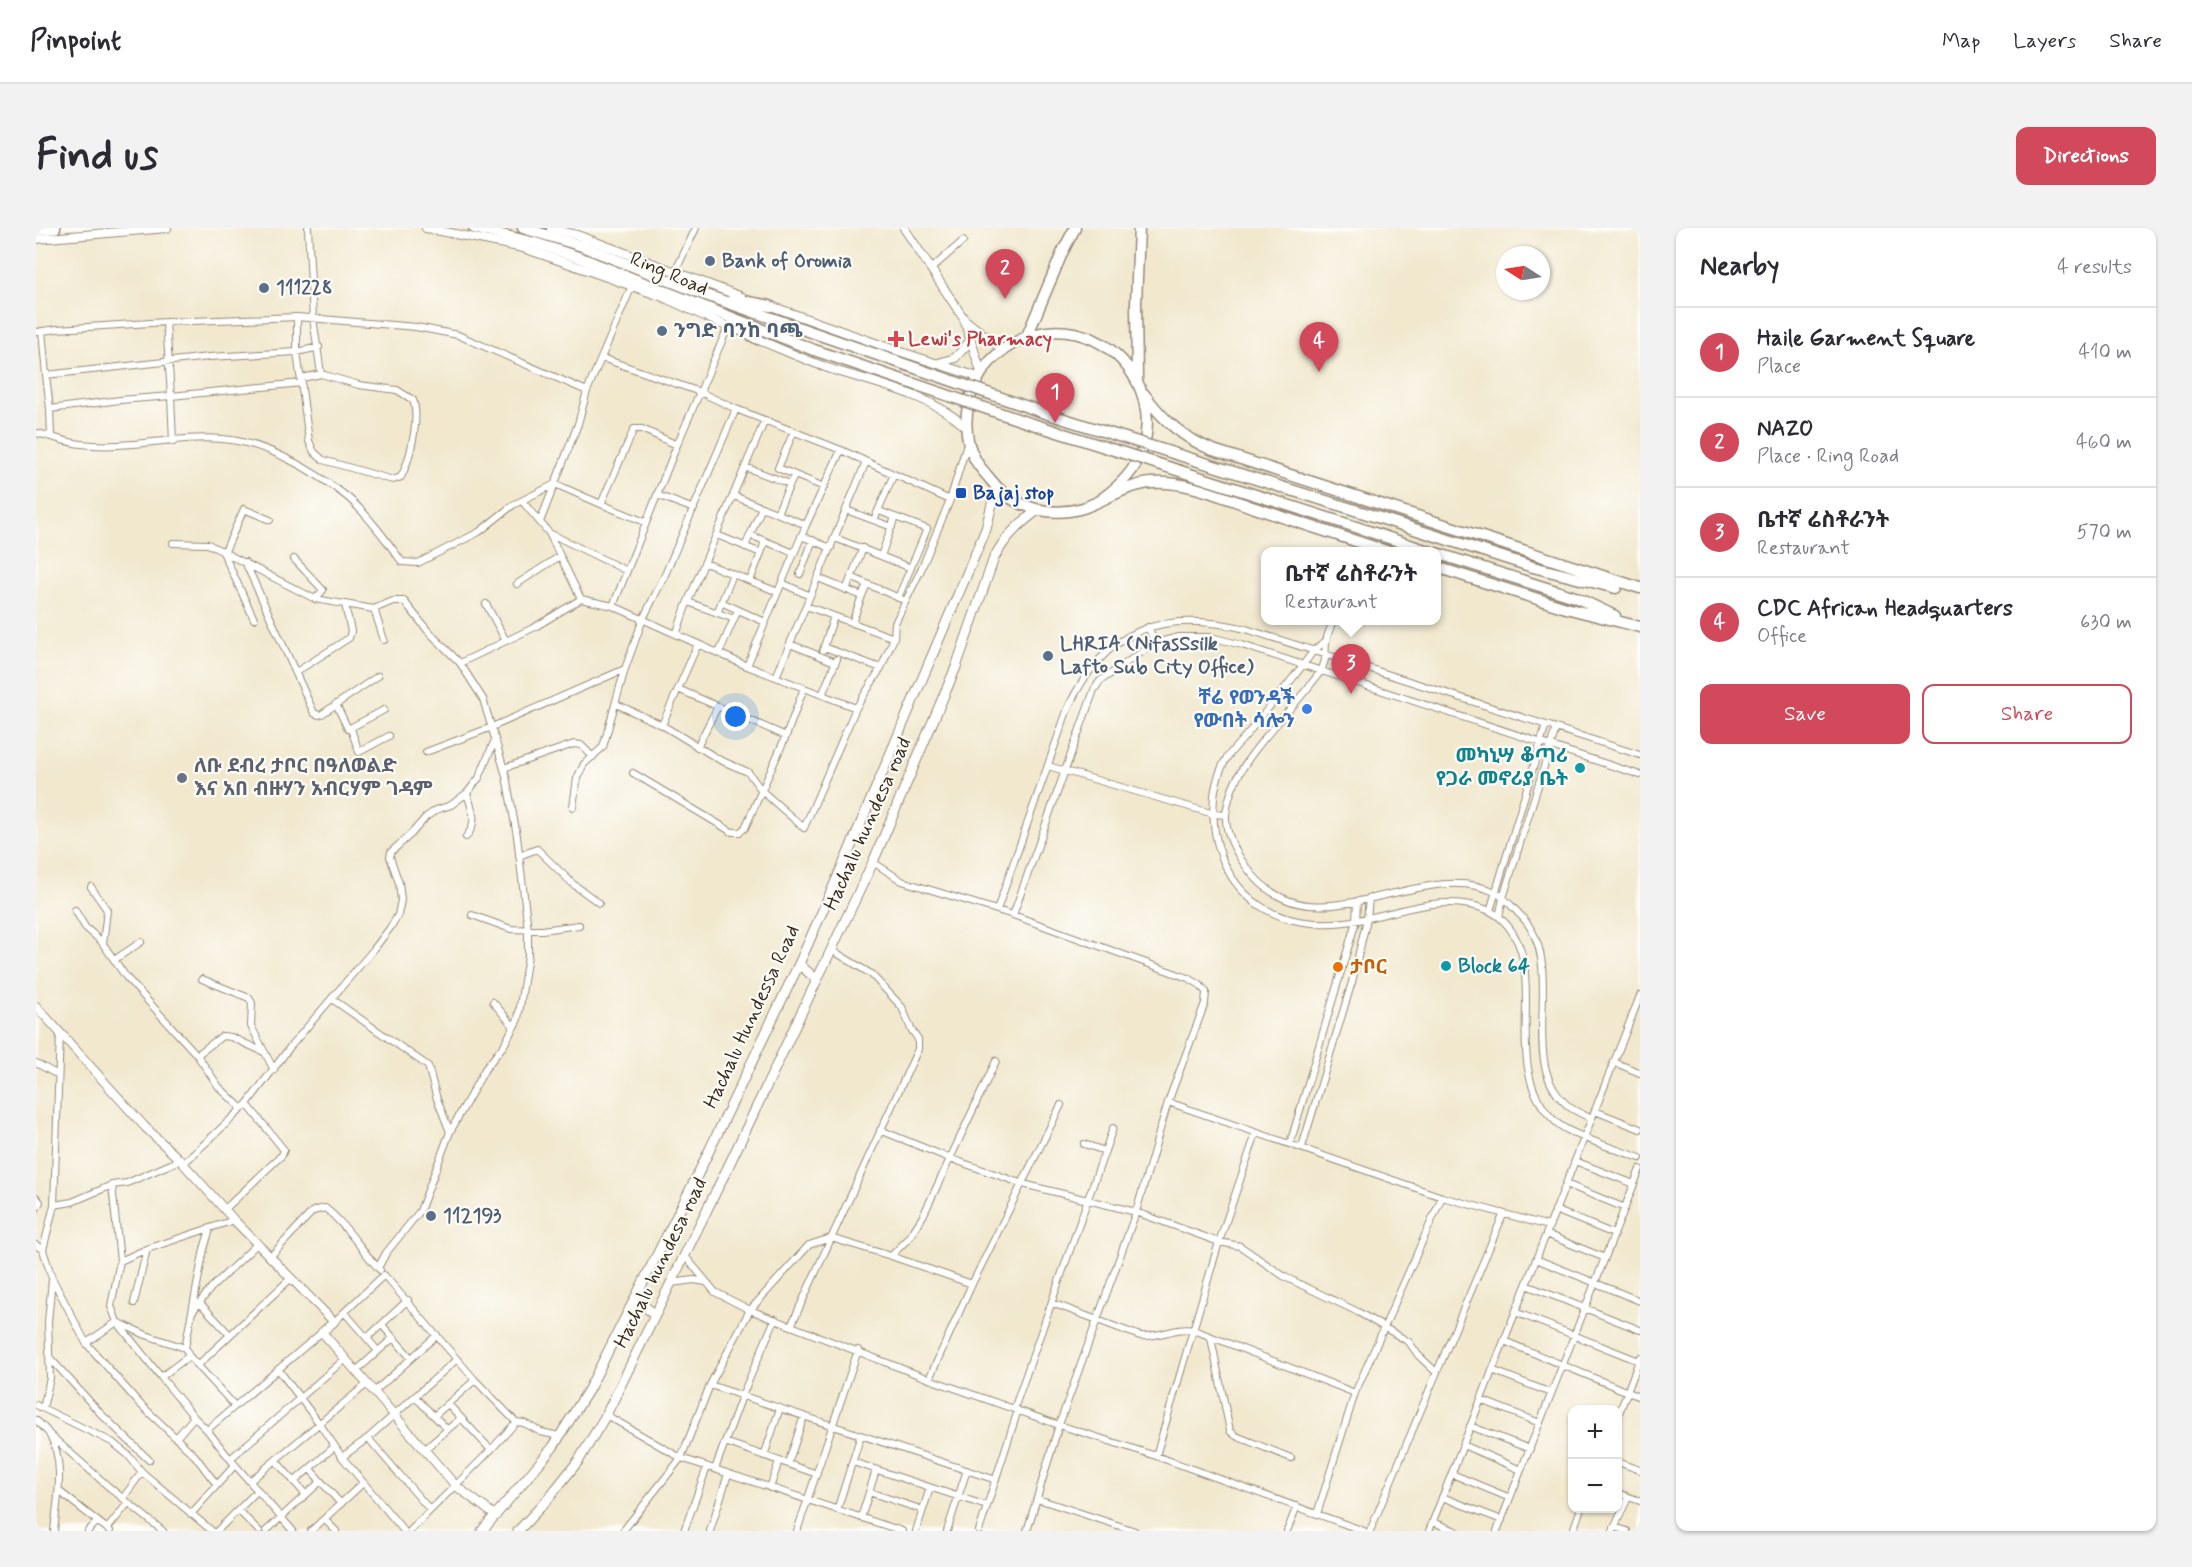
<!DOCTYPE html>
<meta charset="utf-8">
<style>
:root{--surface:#fff;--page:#f2f2f3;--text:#2b2b33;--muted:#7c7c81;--line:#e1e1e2;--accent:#d1495b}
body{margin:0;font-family:Mynerve,"Noto Sans Ethiopic",sans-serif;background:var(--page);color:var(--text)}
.controls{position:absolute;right:18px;bottom:18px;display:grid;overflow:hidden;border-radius:12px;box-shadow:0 2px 4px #0004}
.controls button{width:54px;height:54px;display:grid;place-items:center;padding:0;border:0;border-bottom:2px solid var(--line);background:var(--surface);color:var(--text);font:30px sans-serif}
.compass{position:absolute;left:1460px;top:18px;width:54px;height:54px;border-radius:50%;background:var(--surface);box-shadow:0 2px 4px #0004;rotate:282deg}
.you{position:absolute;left:700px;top:489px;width:21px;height:21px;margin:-15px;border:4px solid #fff;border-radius:50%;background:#1a73e8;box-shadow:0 0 0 9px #1a73e833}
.badge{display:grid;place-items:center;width:39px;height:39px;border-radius:50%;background:var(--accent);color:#fff;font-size:20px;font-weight:700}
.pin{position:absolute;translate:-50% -50px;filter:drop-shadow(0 2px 3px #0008)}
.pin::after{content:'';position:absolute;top:32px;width:21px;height:18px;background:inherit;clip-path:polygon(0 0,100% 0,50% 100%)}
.popup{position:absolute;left:1225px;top:319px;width:180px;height:78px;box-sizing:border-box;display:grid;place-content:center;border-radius:12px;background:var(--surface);filter:drop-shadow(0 2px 4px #0005);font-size:20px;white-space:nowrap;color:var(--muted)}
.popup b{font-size:22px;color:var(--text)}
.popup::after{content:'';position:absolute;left:50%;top:100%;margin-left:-12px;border:12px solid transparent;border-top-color:var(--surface)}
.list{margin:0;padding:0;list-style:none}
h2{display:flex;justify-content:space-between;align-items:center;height:78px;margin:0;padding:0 24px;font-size:26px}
h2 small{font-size:20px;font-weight:400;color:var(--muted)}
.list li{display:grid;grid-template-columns:39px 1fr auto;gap:18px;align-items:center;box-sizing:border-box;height:90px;padding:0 24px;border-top:2px solid var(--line)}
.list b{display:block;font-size:22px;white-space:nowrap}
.list p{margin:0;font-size:20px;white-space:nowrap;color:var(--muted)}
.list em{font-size:20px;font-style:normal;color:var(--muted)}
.actions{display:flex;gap:12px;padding:18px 24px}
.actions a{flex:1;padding:14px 0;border:2px solid var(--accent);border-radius:12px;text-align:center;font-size:21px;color:var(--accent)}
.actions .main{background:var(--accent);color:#fff}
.map{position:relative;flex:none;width:1604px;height:1303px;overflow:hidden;border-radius:12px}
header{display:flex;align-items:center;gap:36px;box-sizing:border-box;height:84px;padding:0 30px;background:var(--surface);border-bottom:2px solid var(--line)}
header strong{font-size:28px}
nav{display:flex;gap:33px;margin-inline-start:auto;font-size:21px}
.intro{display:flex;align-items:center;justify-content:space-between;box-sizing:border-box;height:144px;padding:0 36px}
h1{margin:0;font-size:42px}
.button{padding:15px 27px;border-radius:12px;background:var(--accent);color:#fff;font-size:21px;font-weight:700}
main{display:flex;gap:36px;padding:0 36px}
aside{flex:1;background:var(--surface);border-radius:12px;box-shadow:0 2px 4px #0004}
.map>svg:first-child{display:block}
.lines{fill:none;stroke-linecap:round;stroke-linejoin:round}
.minor-casing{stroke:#968976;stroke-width:8}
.tertiary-casing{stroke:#968976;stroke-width:10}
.primary-casing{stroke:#968976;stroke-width:11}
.trunk-casing{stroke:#968976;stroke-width:13}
.minor{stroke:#fff;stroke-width:6}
.tertiary{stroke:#fff;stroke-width:8}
.primary{stroke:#fff;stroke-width:9}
.trunk{stroke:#fff;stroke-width:10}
.trunk-bridge-casing{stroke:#968976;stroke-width:13;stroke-linecap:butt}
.trunk-bridge{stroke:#fff;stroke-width:10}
.service-dot{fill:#5c6f8a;stroke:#fdfcf7;stroke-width:2}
.health-dot{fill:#e0444e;stroke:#fdfcf7;stroke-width:2}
.transit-dot{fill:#1a4fb4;stroke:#fdfcf7;stroke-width:2}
.shop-dot{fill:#3f7fe0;stroke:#fdfcf7;stroke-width:2}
.culture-dot{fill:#0f9aa8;stroke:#fdfcf7;stroke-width:2}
.worship-dot{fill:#6b7280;stroke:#fdfcf7;stroke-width:2}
.food-dot{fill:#e8710a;stroke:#fdfcf7;stroke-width:2}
.labels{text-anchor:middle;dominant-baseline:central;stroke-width:4.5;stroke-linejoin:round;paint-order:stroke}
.service-label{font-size:20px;font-weight:bold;fill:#4e5e75;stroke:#fdfcf7;text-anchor:start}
.street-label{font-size:20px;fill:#3b2a1e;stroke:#fdfcf7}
.health-label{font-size:20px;font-weight:bold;fill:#be3a42;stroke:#fdfcf7;text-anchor:start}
.transit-label{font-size:20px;font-weight:bold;fill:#164399;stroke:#fdfcf7;text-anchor:start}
.shop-label{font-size:20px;font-weight:bold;fill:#366cbe;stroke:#fdfcf7;text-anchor:end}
.culture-label{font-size:20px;font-weight:bold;fill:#0d838f;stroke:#fdfcf7;text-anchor:end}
.worship-label{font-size:20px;font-weight:bold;fill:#5b616d;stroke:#fdfcf7;text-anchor:start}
.food-label{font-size:20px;font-weight:bold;fill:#c56008;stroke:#fdfcf7;text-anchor:start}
</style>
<header>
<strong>Pinpoint</strong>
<nav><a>Map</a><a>Layers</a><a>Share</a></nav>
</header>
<div class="intro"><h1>Find us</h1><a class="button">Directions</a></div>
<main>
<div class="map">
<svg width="1604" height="1303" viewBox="0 0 1604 1303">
<rect width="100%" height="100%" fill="#fdfcf7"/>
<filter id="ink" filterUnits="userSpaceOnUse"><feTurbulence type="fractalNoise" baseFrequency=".0167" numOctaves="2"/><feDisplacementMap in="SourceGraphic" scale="12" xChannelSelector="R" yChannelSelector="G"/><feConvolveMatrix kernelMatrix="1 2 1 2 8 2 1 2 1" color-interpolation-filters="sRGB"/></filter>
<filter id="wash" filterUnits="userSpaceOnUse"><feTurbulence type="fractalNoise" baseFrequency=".008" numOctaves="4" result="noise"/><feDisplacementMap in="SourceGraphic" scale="24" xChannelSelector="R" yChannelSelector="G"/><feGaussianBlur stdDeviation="1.35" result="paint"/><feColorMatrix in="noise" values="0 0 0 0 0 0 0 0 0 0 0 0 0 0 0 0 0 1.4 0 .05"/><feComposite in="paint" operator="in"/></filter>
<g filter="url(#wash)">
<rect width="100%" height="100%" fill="#f1e8ce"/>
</g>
<g filter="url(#ink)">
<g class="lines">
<defs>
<path id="minor" d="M272,0L277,90L285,146
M895,41L927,13
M639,44L660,0
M261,89V124L273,213L278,224L287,232L357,252L365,249C374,232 384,191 377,172L361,162L323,157L285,146L266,150
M692,99L641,217L577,378L711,438L820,480
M6,103L10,147
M0,104L21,101L130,94L261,89L380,99L422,107L551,163L596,58
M566,130L664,164L700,181L805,222L914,272
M14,181L10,147L173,129L261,124L283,119
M758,203L742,240L759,247
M0,205C15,208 29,214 45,216C92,222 140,207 186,211C229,214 277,242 310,268C330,284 351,313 366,334L382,335L443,304L477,277L519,256L565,276L598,201H606L641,217
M15,209L14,181L84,172L135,168L130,94
M137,214L135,168L266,155
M709,239L754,256L759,247L788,259
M621,267L658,281
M698,268L770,297
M486,273L513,305L545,371L577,378
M565,276L609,294
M810,282L856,299
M843,283L859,289
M741,285L754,256
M838,292L858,246
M504,294L542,196L551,163
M513,305L591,343
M681,307L725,325L729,313L758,325
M714,307L729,313
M765,308L795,320
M799,310L875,340
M137,315L172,316L279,371L338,381L357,373H368L392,403L424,435L447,471L470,548L481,608L492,702V727L482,791L468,817L449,841L414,904L384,983L350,1025L342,1040
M709,319L726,279
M186,322L218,391
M189,323L208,281L234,292
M845,328L859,289L891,301L862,370
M258,331L287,362L279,371
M209,334L278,485L283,487L286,486L342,448
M669,335L742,364
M764,346L777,312
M815,349L831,356
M782,350L826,368L831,356L870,373
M714,353L725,325
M746,355L774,368
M481,356L524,328
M810,362L827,320
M652,374L698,391
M685,374L729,394
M450,376L470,413
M770,378L858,410
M338,381L348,412
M681,385L697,346
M1297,392C1295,399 1291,407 1290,414C1289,426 1291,433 1284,444C1254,488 1195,531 1190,587C1189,605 1199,623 1209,637C1273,731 1381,627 1459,664C1469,669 1478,681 1486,689C1534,739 1476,837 1535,880C1541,884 1549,887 1555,891
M816,395L826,368
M1112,399L1119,415
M640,407L650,378L729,192
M1290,413L1278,422C1259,449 1237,474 1216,500C1208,511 1197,520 1190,531C1170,566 1175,615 1195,648C1226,696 1280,702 1332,690C1366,683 1399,670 1434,677C1445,679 1455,682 1463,689C1521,738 1457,839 1521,895C1534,907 1585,923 1604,930
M754,416L799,434
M788,419L845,440
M787,422L798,388
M683,425L702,382
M424,435L499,399L545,371
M711,438L770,297L805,222
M260,444L313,410L315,403L309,377
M740,449L830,234
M642,461L750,508
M786,467L801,431
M300,476L312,501L348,482
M580,476L626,497L684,532L712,544L726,563L768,600L820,480L845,440L858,410L859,395L884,344L914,272L931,216
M626,497L662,416
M315,501L323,524L353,508
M661,519L682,478
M390,524L456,499L589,441
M1012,538L1178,586L1190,587
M468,540L538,516L545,517L557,529
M597,545L696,604H704L709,600L750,508L768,460
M537,579L541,550L548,536L567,519L589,441L607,391L628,349L700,181
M430,609C443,593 436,583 431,565
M483,628L501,621L537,656L563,675
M837,634L866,653L977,687L1152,750L1163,756L1170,764L1169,775L1132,874L1100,984L1023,1197L991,1303
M55,659L71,682L67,716
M39,682L49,699L65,713L90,749L161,827
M961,682L1032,480C1069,400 1126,381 1210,401L1604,527
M1454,683L1510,497
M436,687L475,701L506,702L543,697
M977,687L1058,462L1064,453L1119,415L1143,409H1175L1206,417L1604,547
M1463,689L1467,670L1520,500
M78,732L105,714
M166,751L213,770L216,775L215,798L238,842
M296,771L392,838L401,871L414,904
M457,774L478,799
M1578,834L1604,845
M0,835L22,847
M1132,874L1406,969L1513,998
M205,880L183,859L161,827L186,808L195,809L228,824
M1559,883L1604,901
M844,902L913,930L987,956L1100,984L1183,1014L1204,1018L1249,1049L1322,1084L1373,1114L1382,1127L1400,1144
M1048,916L1069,923
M1254,916L1320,693L1321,673
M1266,919L1316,754L1331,691L1333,670
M1539,933L1598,956
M147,936L211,876L254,819L338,721L354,700L362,687L365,672L363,655L354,629L355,624L375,606L390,589L400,582L415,577L431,565L443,550L458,514
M1530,956L1589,980
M76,957L84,1033L75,1078L81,1094L110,1107L149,1120
M0,969L4,974L0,981
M18,977L36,974L76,957L91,955L144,932
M188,982L246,927L248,922L211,876
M1519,982L1578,1006
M174,1001L168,1021L149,1120L153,1128L199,1178
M1510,1006L1569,1030
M0,1017L7,1022L16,1050L50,1115L103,1175L159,1228L181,1257
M7,1022L18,977L24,805
M649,1028L679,1064L714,1082L893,1151L1023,1197L1120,1228L1328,1303
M855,1028L873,1010L887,988L960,833
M234,1029L277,983L289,980C310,996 325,1022 344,1042
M1500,1031L1604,1073
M84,1033L111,1021L198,992
M635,1055L658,1052L670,1054
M1490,1057L1604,1102
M98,1075L111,1021
M164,1075L194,1107
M1016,1075L1104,1108C1123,1110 1140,1098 1158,1102L1319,1165
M157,1083L175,1060L222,1015
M1479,1084L1603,1133
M309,1085L342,1123
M298,1094L348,1047L439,1152L480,1194L488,1195L505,1204L523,1208
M346,1097L375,1130
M755,1098L882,821V811L875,801L866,779L835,746L796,722
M331,1110L372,1072
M1175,1110L1194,1203L1200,1208L1255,1230
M1468,1113L1604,1169
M50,1115L81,1094L125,1149
M153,1128L125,1149L158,1189L171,1202
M14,1130L65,1186L113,1232
M162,1137L254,1051
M242,1141L283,1195L306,1229L368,1303
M1456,1142L1515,1165
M320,1143L357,1110
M893,1151L936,1056L1025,877
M674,1157L960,1252
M338,1164L401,1107
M379,1169L411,1201
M1445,1172L1504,1195
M0,1177L76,1214L92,1227L106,1244L176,1303
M413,1177L455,1222
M7,1180L14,1150L12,1094L16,1051
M978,1181L1077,900
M570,1187L645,1230L866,1303
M398,1188L439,1152
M1582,1188L1604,1130
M0,1192C4,1196 10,1201 13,1206C30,1233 21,1273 18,1303
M1434,1198L1494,1221
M13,1206L73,1259L127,1303
M141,1209L158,1189
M332,1210L394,1282
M689,1214L781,1246
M1427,1217L1485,1242
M388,1222L425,1190
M728,1228L744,1180
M1120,1228L1183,1014L1220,905
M306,1229L332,1210L421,1131
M194,1231L309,1131
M240,1233L270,1267
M817,1234L951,1278
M1582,1234L1604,1242
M752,1236L768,1188
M274,1241L305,1276
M679,1241L706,1168L739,1091
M1416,1246L1474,1270
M214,1253L331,1156
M258,1254L298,1219
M734,1260L743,1233
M23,1263L74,1303
M833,1264L887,1282
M1582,1265L1604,1273
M1406,1269L1466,1292
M87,1270L106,1244
M1002,1271L1099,1303
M202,1282L223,1303
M801,1282L825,1207
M155,1286L199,1237
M1281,1286L1319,1165L1406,969
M825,1290L840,1242
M288,1291L300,1303
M1397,1294L1420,1303
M1578,1299L1591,1303
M71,1301L92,1275
M52,1303L61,1294
M181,1303L222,1262
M230,1303L284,1254
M257,1303L194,1231L171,1202L286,1104
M275,1303L327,1255
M374,1303C409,1266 447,1233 480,1194
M587,1303L645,1230L674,1157L714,1082L773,1017L795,1010L855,1028L936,1056
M648,1303L671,1239
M674,1303L692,1246
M761,1303L822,1122
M880,1303L894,1260
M911,1303L931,1242
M943,1303L982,1182
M1251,1303L1261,1278
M1334,1303L1467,987
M1393,1303L1604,768
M1461,1303L1604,941
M1537,1303L1545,1280
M1577,1303L1592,1269"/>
<path id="tertiary" d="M390,0L487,20L534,36L627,69L701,103
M515,0L541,7L706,69
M868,0L928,91L945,144
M0,11L131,0
M732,77L853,120L942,149
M929,92L966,121
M718,110C743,120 769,132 795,141C841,156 894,166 930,199
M903,135L919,130L935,112
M0,778L109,899L144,932L198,992L298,1094L286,1104L420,1258L460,1288"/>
<path id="primary" d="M763,736L781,752
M599,1070L619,1087
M446,1303L517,1219L553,1161L661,948L763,736L810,630L950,301L960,259
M482,1303L511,1272L543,1232L570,1187L693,937L837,634L920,439L958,330C969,309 983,296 1002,282"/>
<path id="trunk" d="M438,0L499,15L542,29L778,122
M487,0L546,18L667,66L784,107
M0,2L19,0
M697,71L734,78
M697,97L722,111
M991,108L1027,23L1039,0
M1101,152L1100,76L1103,0
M1108,166C1127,192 1147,210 1177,222L1604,360
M1067,270C1078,262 1088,253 1096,242C1146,166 1060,71 980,114C960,125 947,138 938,159C928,181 927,212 940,233C944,240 949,245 954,251C975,279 1013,290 1047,280C1070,272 1090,257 1115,255C1149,252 1184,268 1216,279C1262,294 1307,309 1353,324
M1319,282L1497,339L1580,360
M1314,297L1395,324
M1400,325L1539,369L1579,388
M1400,339L1530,380L1604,399"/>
</defs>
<use href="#minor" class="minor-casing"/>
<use href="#tertiary" class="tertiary-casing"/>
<use href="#primary" class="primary-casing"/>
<use href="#trunk" class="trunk-casing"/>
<use href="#minor" class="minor"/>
<use href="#tertiary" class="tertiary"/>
<use href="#primary" class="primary"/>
<use href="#trunk" class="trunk"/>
<defs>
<path id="trunk-bridge" d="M784,107L1009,185L1319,282
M778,122L987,193L1314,297"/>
</defs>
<use href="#trunk-bridge" class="trunk-bridge-casing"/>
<use href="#trunk-bridge" class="trunk-bridge"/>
</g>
</g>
<g class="service-dot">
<circle cx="674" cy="33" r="6"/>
<circle cx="228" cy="60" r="6"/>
<circle cx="626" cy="103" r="6"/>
<circle cx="1012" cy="428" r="6"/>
<circle cx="395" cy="988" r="6"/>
</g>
<path class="health-dot" d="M857 102h6v6h6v6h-6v6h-6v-6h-6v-6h6z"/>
<rect class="transit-dot" x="919" y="259" width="12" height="12" rx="3"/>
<circle class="shop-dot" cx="1271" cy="481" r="6"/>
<g class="culture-dot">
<circle cx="1544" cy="540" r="6"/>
<circle cx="1410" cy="738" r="6"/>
</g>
<circle class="worship-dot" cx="146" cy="550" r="6"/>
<circle class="food-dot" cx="1302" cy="739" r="6"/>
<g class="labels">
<g class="service-label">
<text x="686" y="33">Bank of Oromia</text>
<text x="240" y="60">111228</text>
<text x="638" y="103">ንግድ ባንከ ባጫ</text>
<text x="1024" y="416">LHRIA (NifasSsilk<tspan x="1024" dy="23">Lafto Sub City Office)</tspan></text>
<text x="407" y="988">112193</text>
</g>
<g class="street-label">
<text transform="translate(633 46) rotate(23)">Ring Road</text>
<text transform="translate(832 596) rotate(-66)">Hachalu hundesa road</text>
<text transform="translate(716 789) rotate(-65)">Hachalu Hundessa Road</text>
<text transform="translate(625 1035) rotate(-64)">Hachalu hundesa road</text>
</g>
<g class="health-label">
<text x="872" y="111">Lewi's Pharmacy</text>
</g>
<g class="transit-label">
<text x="937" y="265">Bajaj stop</text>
</g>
<g class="shop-label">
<text x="1259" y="470">ቸሬ የወንዳች<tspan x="1259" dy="23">የውበት ሳሎን</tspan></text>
</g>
<g class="culture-label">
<text x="1532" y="528">መካኒሣ ቆጣሪ<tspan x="1532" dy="23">የጋራ መኖሪያ ቤት</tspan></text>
<text x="1422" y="738" text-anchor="start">Block 64</text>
</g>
<g class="worship-label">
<text x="158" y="538">ለቡ ደብረ ታቦር በዓለወልድ<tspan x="158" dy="23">እና አበ ብዙሃን አብርሃም ገዳም</tspan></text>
</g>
<g class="food-label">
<text x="1314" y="739">ታቦር</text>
</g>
</g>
</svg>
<div class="controls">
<button>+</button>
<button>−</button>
</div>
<svg class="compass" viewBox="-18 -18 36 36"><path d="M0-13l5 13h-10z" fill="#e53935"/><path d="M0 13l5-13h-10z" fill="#7c7c81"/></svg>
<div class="you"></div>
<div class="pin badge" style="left:1019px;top:195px">1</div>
<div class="pin badge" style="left:969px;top:71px">2</div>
<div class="pin badge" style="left:1315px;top:466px">3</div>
<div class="popup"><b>ቤተኛ ሬስቶራንት</b>Restaurant</div>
<div class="pin badge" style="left:1283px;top:144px">4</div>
</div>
<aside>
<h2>Nearby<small>4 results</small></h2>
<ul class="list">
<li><span class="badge">1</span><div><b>Haile Garment Square</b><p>Place</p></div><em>410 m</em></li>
<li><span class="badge">2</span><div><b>NAZO</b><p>Place · Ring Road</p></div><em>460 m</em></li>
<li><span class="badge">3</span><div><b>ቤተኛ ሬስቶራንት</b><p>Restaurant</p></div><em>570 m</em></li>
<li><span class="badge">4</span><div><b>CDC African Headquarters</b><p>Office</p></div><em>630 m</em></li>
</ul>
<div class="actions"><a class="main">Save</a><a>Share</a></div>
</aside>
</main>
